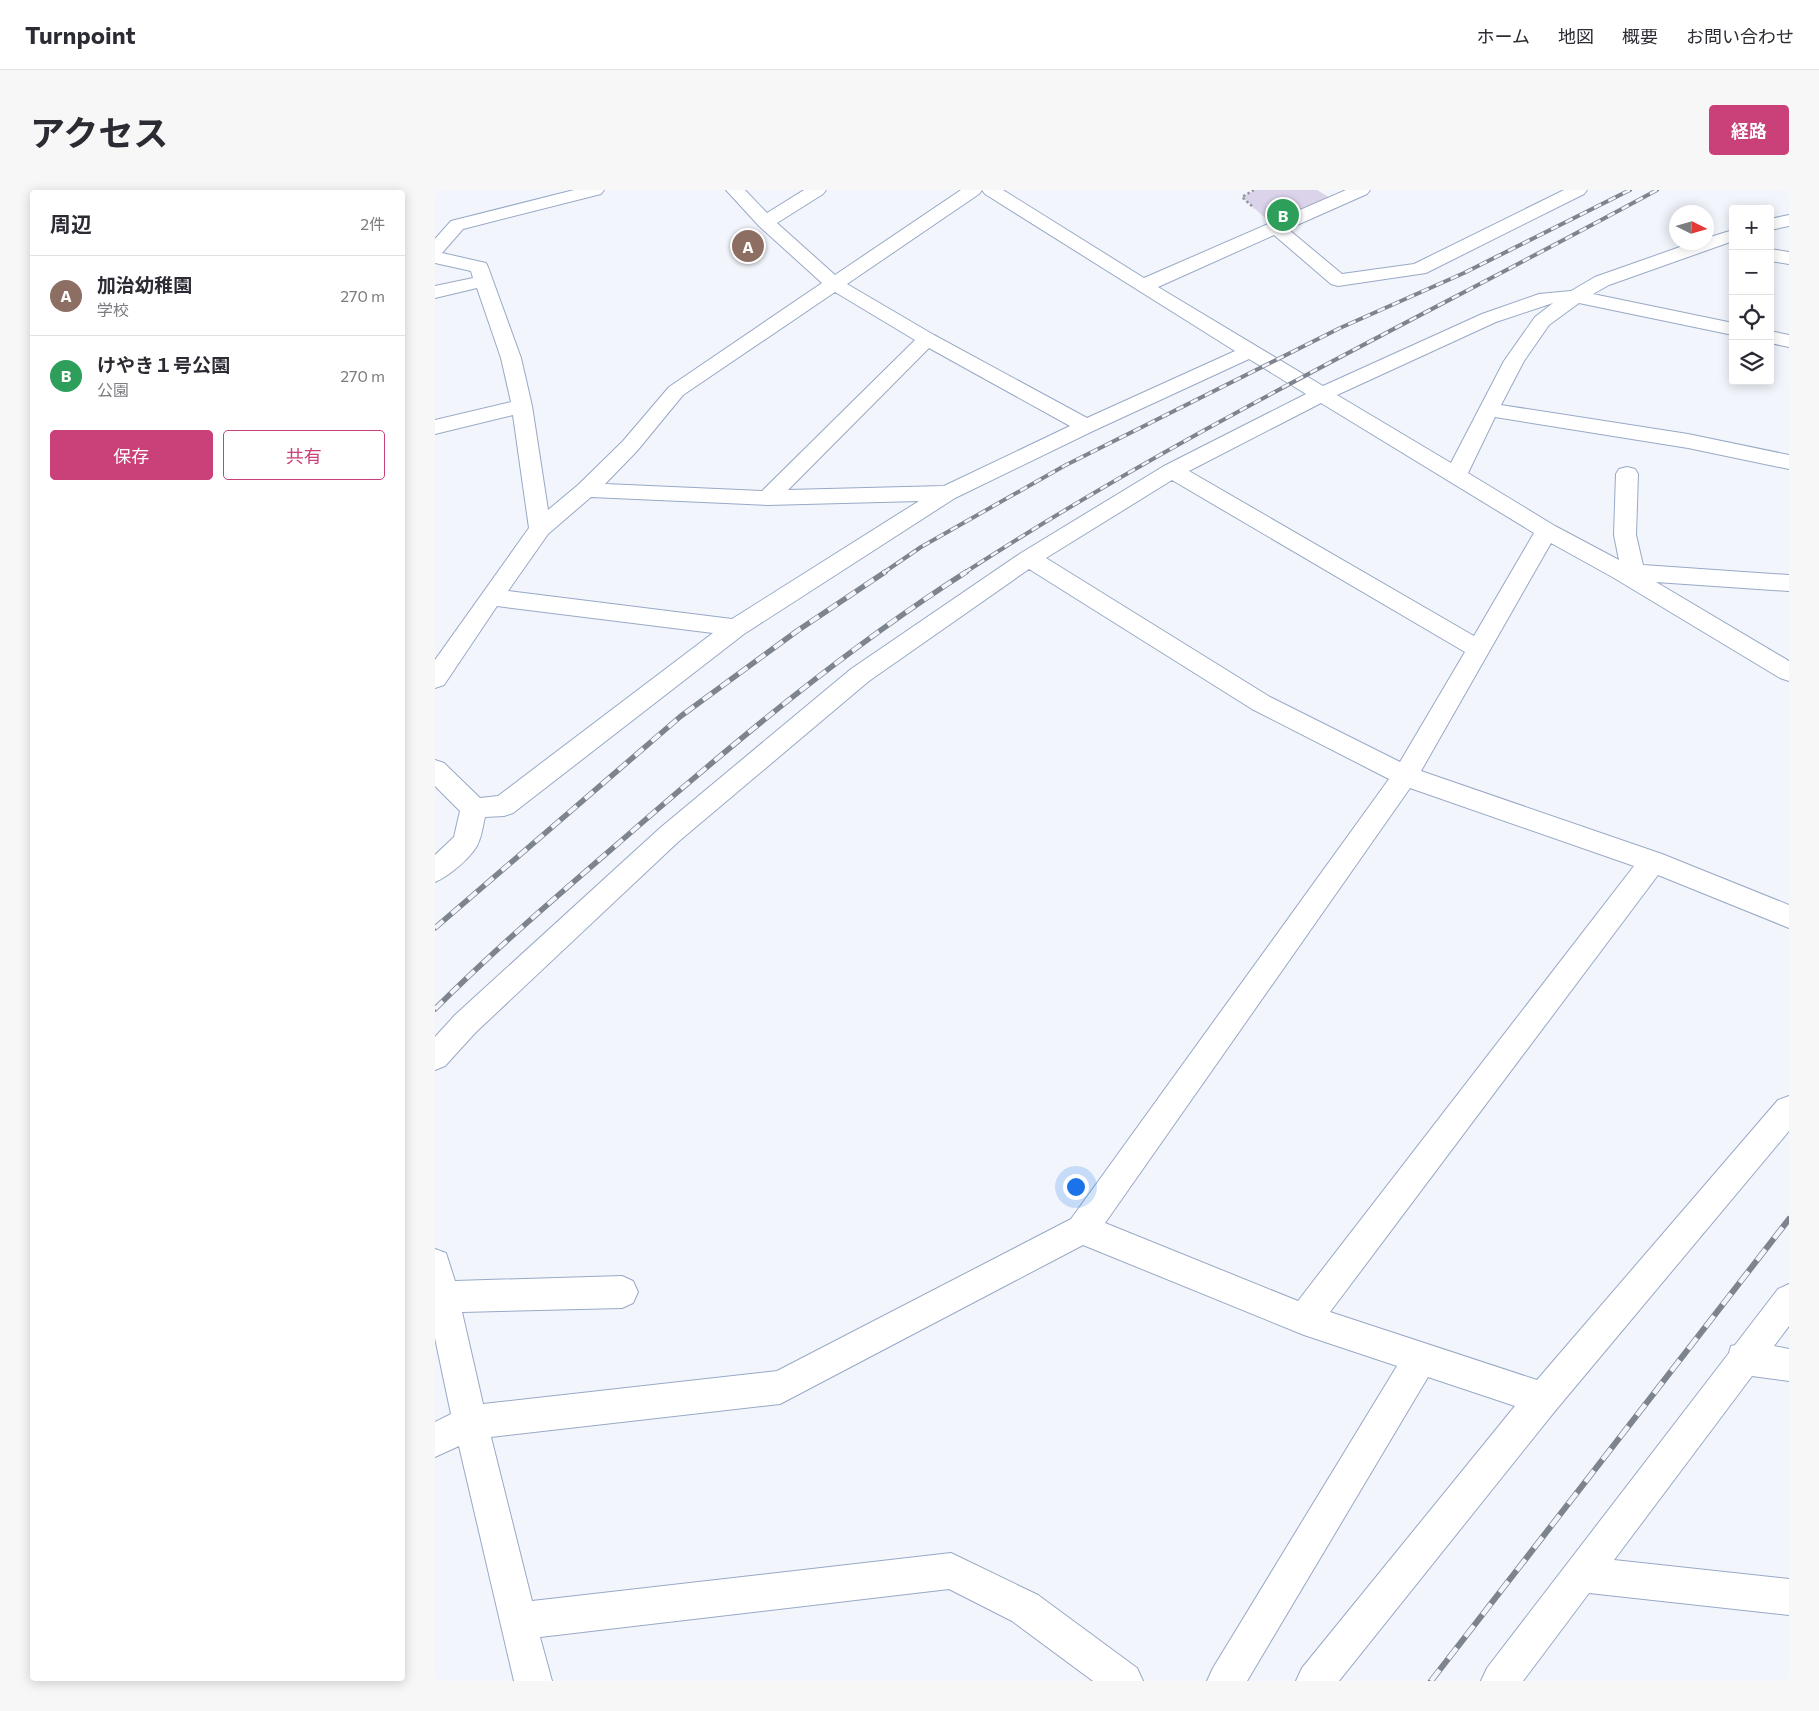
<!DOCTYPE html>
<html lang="ja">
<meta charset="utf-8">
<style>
:root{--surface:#fff;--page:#f7f7f7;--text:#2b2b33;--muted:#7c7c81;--line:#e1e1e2;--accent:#ca4078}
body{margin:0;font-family:Commissioner,"Noto Sans JP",sans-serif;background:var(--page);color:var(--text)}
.controls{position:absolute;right:15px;top:15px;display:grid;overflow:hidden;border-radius:5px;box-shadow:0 2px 12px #0003}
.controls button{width:45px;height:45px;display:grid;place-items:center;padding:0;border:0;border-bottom:1px solid var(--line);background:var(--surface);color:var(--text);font:25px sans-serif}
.compass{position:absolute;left:1234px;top:15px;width:45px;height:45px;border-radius:50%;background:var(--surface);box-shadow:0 2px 12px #0003;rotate:95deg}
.you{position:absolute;left:640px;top:996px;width:18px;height:18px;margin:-12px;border:4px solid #fff;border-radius:50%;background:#1a73e8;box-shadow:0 0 0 8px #1a73e833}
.badge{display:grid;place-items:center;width:32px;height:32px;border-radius:50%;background:var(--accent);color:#fff;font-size:16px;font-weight:700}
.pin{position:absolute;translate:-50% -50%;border:2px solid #fff;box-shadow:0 1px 5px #0006}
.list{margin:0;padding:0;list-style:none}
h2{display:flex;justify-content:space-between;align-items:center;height:65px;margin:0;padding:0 20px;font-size:21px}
h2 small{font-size:16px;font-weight:400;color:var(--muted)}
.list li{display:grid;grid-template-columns:32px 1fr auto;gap:15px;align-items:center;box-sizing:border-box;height:80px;padding:0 20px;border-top:1px solid var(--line)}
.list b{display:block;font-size:19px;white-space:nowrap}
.list p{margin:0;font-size:16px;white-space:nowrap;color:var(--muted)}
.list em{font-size:16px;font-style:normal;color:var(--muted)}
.actions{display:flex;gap:10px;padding:15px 20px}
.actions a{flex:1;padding:11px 0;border:1px solid var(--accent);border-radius:5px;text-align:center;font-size:18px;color:var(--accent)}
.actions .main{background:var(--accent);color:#fff}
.icon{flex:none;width:28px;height:28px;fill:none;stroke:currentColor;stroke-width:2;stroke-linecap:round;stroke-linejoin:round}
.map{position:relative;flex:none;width:1354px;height:1491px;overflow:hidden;border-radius:5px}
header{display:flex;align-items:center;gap:30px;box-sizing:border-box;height:70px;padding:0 25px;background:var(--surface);border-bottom:1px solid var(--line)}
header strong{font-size:24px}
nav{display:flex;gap:28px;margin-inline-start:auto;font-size:18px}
.intro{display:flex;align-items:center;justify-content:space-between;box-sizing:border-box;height:120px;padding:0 30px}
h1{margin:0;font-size:35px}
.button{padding:12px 22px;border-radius:5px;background:var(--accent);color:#fff;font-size:18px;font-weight:700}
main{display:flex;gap:30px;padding:0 30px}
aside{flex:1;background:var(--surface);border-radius:5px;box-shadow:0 2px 12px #0003}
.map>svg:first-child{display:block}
.green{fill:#dad3ea}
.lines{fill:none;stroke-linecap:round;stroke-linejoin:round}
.minor-casing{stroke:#98a9c6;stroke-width:2}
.path{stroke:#91969e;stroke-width:2.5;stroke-dasharray:2.5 2.5;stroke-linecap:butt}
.minor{fill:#fff;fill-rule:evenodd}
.rail-far2-casing{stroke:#7e848d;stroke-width:4}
.rail-far1-casing{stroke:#7e848d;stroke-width:5.5}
.rail-casing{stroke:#7e848d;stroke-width:6}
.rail-far2{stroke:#f2f5fc;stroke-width:2.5;stroke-dasharray:8;stroke-linecap:butt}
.rail-far1{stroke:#f2f5fc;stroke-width:4;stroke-dasharray:11;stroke-linecap:butt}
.rail{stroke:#f2f5fc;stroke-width:4.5;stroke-dasharray:14;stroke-linecap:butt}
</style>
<header>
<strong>Turnpoint</strong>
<nav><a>ホーム</a><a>地図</a><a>概要</a><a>お問い合わせ</a></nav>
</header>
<div class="intro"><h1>アクセス</h1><a class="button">経路</a></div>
<main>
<aside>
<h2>周辺<small>2件</small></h2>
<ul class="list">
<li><span class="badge" style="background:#8d6e63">A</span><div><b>加治幼稚園</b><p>学校</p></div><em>270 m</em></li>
<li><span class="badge" style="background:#2e9e5b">B</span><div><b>けやき１号公園</b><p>公園</p></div><em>270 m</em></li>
</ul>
<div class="actions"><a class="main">保存</a><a>共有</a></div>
</aside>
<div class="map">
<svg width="1354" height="1491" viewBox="0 0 1354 1491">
<rect width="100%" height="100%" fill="#f2f5fc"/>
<path class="green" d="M821,0H882L900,11L841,38L807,7Z"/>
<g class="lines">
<defs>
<path id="minor" d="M139,0H169L166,4L28,39L7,63L51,73L53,77L86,168L97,216L113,320L143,295L188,251L234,197L387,93L324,36L291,0H310L332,23L369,0H391L388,4L342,33L400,85L526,0H547L544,4L412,94L499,145L652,228L800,161L550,4L547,0H568L709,88L911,0H935L932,4L853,39L907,84L979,74L1129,0H1152L1149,4L991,83L903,96L896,94L839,45L723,97L888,196L1047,124L1104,104L1136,101L1160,87L1259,52H1272V48L1298,40V51L1174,95L1158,104L1298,133V145L1144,113L1114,135L1089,171L1066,215L1253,244L1354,265V279L1253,258L1060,227L1033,283L1120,336L1184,370L1179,345L1181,284L1184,279L1192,277L1200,279L1203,284L1201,345L1208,375L1354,385V401L1221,392L1354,471V491L1345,488L1179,388L1116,353L986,581L1227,664L1354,715V738L1223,685L895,1122L1102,1190L1343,910L1354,906V941L1120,1221L904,1491H861L867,1478L1080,1216L993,1187L812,1491H772L778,1478L962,1176L869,1145L648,1055L345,1214L56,1247L97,1411L516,1363L603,1405L702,1478L708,1491H658L577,1431L514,1399L105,1447L117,1491H79L24,1256L0,1267V1232L16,1224L0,1148V1059L11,1063L20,1091L187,1086L198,1091L203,1102L198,1113L187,1118L27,1122L48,1214L342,1181L636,1029L954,589L817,519L594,379L434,491L243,652L40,843L10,876L0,880V847L20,825L225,638L416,479L586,363L729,276L871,204L814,169L658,241L520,308L309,444L78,623L69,626L50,627C48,635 47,644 44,651C40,665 13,687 0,692V665L19,647L25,621L0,596V570L9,573L45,608L63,606L278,443L62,416L9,495L0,498V470L94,338L78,225L0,244V230L76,212L66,168L42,98L0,108V96L38,88L36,81L0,73V49L16,31ZM400,102L480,150L327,301L170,294L202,261L248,205ZM1118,113L1100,127L1069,171L1016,273L902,205L1061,132ZM494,158L635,236L509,296L353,300ZM886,213L1099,343L1039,446L754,281ZM737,290L1030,462L965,572L835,507L611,368ZM156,307L332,315L484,311L297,429L73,401L113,344ZM975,598L1199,676L863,1111L670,1033Z
M1354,25V36L1335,40V29Z
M1335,59L1354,62V74L1335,71Z
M1335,141L1354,145V157L1335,153Z
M1354,1094V1136L1339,1156L1354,1159V1191L1317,1186L1179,1370L1354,1389V1425L1154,1403L1088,1491H1046L1052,1478L1294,1163L1296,1156L1300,1155L1343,1099Z"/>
</defs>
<use href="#minor" class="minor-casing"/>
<path class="path" d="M819,0L807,7L819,18"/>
<use href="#minor" class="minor"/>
<defs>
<path id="rail-far2" d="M448,383L486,357L629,276L905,138L1029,83L1195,0
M529,383C751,239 990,126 1222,0"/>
<path id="rail-far1" d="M0,738L246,526L362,441L450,382
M0,819C62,757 128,701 194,644C302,550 411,459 531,382"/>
<path id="rail" d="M996,1491L1354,1029"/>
</defs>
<use href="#rail-far2" class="rail-far2-casing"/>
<use href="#rail-far1" class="rail-far1-casing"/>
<use href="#rail" class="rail-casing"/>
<use href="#rail-far2" class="rail-far2"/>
<use href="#rail-far1" class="rail-far1"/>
<use href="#rail" class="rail"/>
</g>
</svg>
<div class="controls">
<button>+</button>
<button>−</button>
<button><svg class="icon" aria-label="locate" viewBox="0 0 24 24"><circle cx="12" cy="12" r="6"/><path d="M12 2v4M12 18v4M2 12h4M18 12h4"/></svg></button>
<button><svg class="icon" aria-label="layers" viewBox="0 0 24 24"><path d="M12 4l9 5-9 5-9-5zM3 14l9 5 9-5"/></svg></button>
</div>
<svg class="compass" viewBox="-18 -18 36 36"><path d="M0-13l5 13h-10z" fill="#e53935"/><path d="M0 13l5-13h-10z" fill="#7c7c81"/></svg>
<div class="you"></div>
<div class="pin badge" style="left:313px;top:56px;background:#8d6e63">A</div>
<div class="pin badge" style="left:848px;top:25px;background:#2e9e5b">B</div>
</div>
</main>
